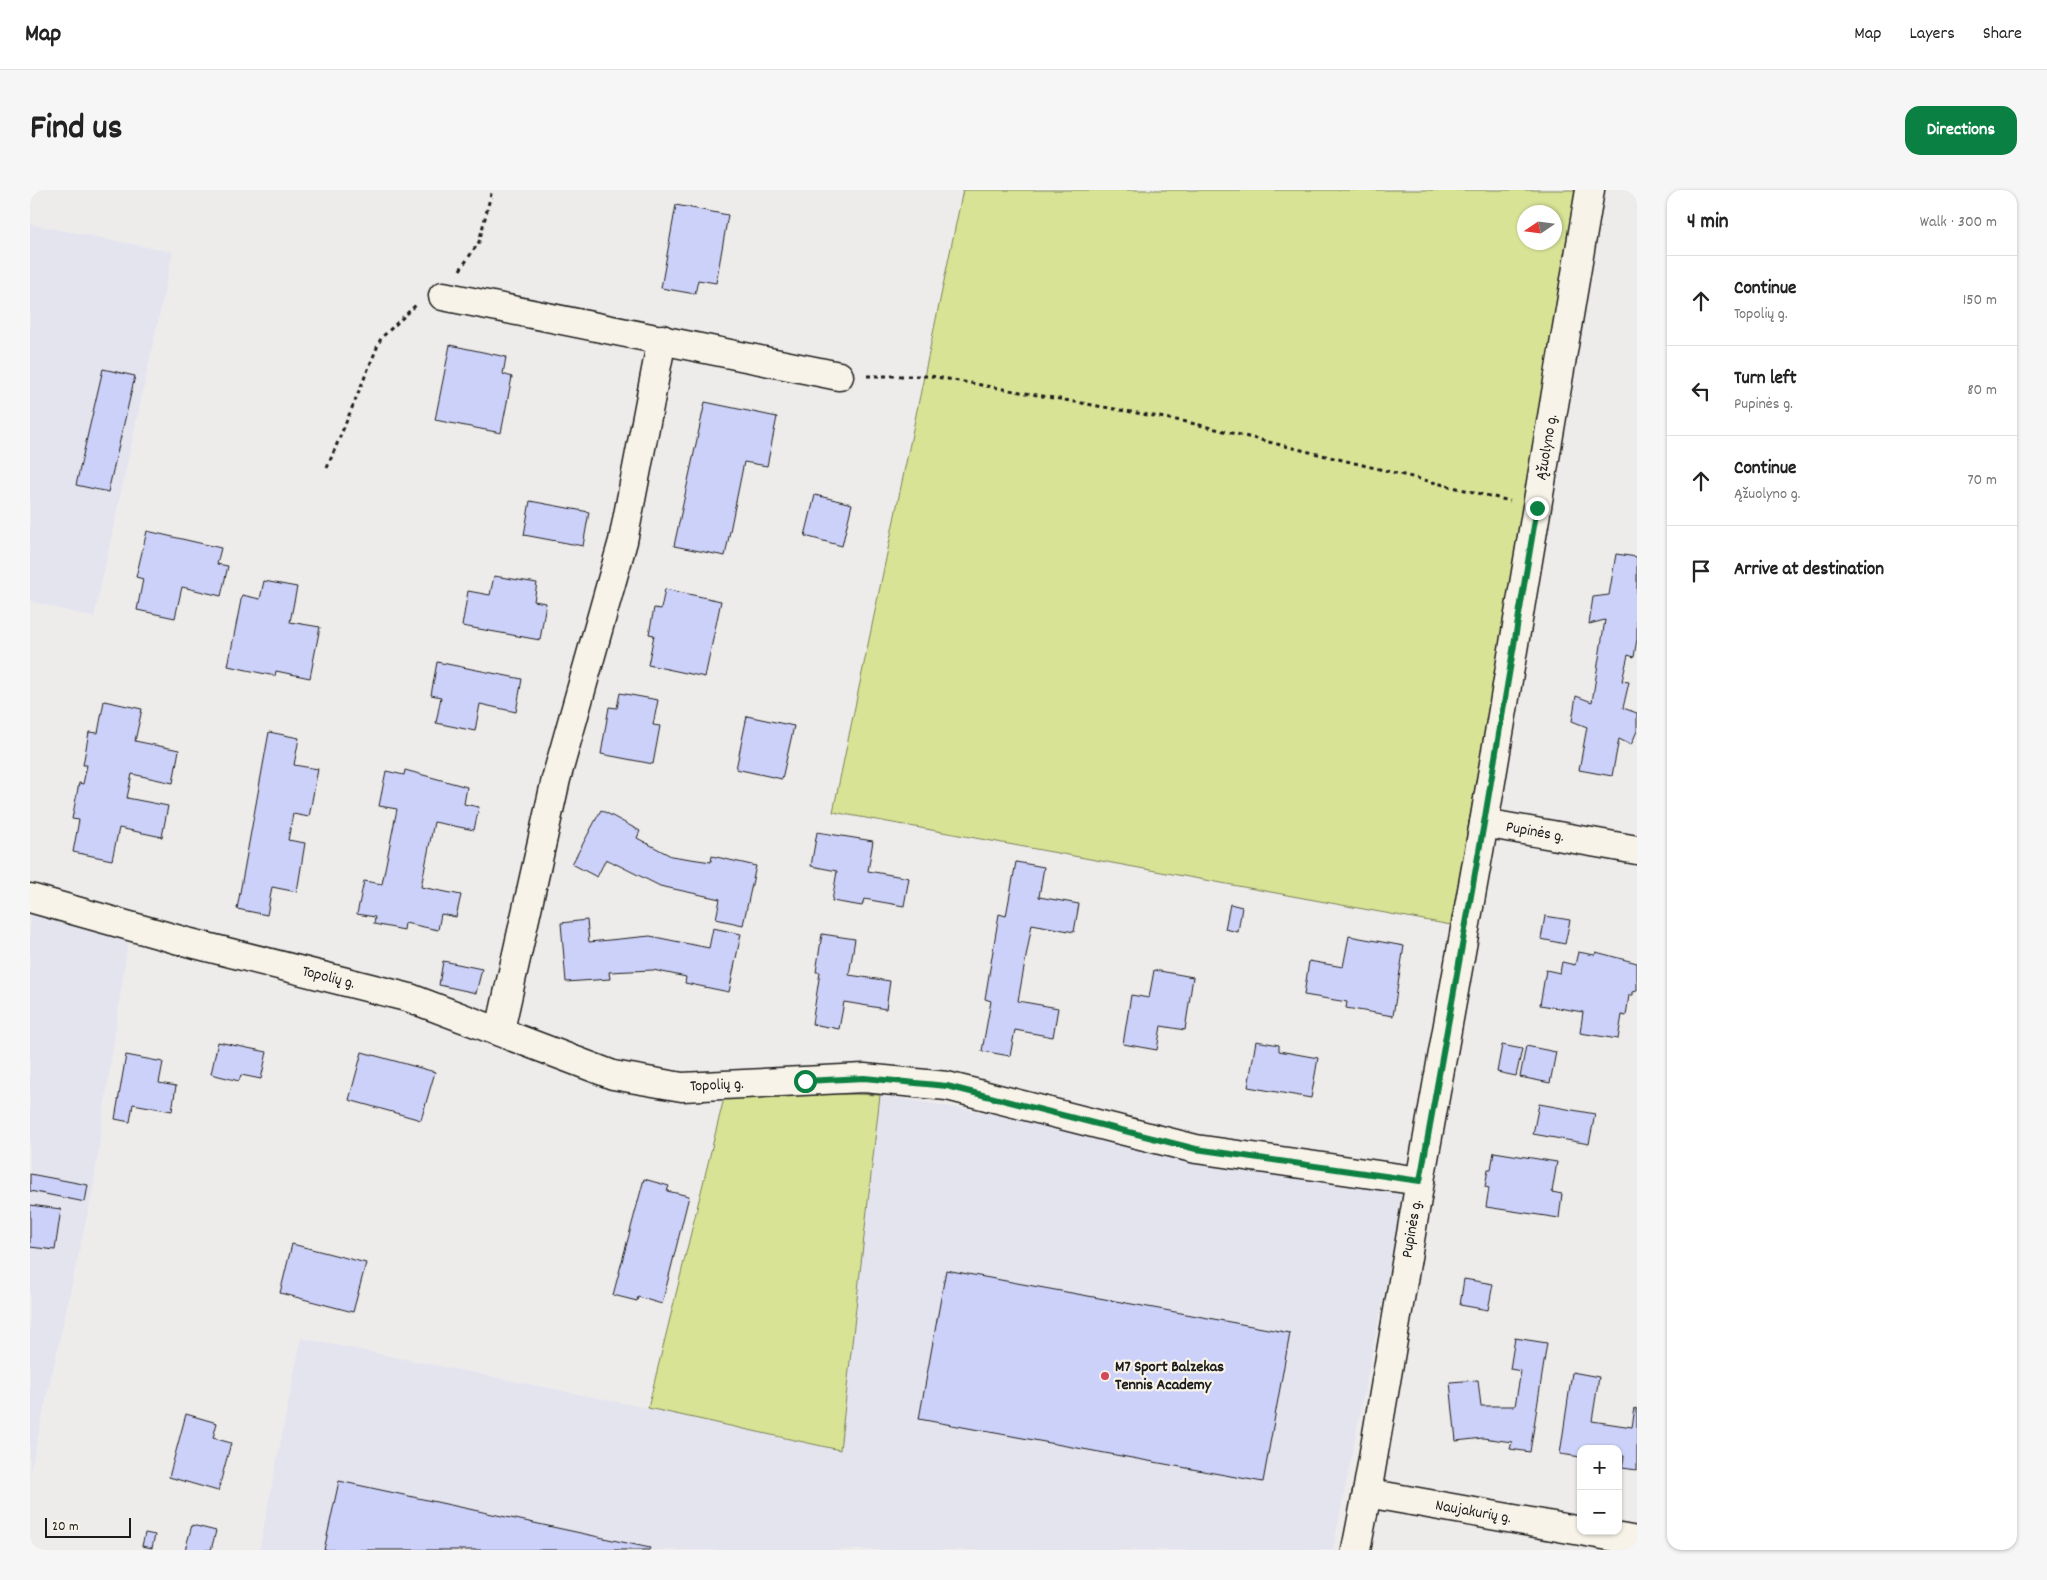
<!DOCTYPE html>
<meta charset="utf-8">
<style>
:root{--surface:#fff;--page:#f6f6f6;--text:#222;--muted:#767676;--line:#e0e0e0;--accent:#0b8043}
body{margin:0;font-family:Dekko,sans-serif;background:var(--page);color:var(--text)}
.controls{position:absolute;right:15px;bottom:15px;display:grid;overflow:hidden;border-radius:10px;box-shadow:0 1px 4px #0004}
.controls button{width:45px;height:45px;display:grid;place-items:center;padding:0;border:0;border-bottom:1px solid var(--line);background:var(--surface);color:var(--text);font:25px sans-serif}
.compass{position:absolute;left:1487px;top:15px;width:45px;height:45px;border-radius:50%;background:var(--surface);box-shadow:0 1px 4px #0004;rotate:257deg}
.scale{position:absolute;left:15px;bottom:12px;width:86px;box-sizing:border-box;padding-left:5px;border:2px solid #1c1c1c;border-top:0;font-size:14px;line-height:18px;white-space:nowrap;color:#1c1c1c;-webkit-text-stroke:4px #f7f3e8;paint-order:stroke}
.stop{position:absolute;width:15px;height:15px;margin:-11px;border:4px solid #0b8043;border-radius:50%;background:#fff}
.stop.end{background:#0b8043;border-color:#fff;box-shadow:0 1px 5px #0008}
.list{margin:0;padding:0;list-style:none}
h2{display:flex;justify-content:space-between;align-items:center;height:65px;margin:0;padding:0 20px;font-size:21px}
h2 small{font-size:16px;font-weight:400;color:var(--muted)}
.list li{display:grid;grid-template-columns:32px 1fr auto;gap:15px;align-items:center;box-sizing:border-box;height:90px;padding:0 20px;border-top:1px solid var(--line)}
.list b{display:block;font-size:19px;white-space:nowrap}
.list p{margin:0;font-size:16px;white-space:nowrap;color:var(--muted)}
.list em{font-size:16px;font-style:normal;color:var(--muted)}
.icon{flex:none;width:28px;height:28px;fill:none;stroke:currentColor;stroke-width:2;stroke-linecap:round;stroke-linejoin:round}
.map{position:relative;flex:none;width:1607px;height:1360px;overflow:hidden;border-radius:15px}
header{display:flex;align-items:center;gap:30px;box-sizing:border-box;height:70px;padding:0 25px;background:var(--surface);border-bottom:1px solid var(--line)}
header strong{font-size:24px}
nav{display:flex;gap:28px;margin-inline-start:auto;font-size:18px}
.intro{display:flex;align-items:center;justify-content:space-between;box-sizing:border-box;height:120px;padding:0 30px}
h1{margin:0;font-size:35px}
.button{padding:12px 22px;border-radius:15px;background:var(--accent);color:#fff;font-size:18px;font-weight:700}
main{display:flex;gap:30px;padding:0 30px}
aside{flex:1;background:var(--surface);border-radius:15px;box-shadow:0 1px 4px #0004}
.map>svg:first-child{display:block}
.built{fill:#e4e4ef}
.green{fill:#d8e396;stroke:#7a8059;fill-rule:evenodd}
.building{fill:#ccd1f9;stroke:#1c1c1c}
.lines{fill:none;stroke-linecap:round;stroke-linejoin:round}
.street-casing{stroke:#1c1c1c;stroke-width:31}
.path{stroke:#1c1c1c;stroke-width:3;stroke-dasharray:4 4;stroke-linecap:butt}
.street{stroke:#f7f3e8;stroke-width:28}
.route{stroke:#0b8043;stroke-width:6}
.poi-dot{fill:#d1495b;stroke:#f7f3e8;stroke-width:2}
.labels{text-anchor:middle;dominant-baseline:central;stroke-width:4.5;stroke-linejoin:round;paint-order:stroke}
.street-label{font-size:16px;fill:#1c1c1c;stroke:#f7f3e8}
.poi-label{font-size:16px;font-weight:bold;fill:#1c1c1c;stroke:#f7f3e8;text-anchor:start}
</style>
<header>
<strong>Map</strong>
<nav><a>Map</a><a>Layers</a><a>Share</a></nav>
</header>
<div class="intro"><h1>Find us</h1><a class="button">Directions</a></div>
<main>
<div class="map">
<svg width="1607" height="1360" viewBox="0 0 1607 1360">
<rect width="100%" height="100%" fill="#eeeceb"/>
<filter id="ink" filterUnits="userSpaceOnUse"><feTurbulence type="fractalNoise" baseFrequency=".02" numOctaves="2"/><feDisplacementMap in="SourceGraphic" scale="10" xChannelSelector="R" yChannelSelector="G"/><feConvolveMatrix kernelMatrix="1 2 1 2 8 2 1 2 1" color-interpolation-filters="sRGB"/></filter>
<g filter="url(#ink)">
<path class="built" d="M0,34L143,62L64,428L0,411Z
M0,723L98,752L63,1000L0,1283Z
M850,905L971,925L1159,972L1374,1003L1303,1360H229L271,1148L618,1218L810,1260Z"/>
<path class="green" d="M933,0H1550L1421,735L803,622ZM1494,22H1524V52H1494Z
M764,902L850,905L810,1260L618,1218L694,908Z"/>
<path class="building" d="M646,15L698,25L686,93L668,90L665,104L631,98Z
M420,155L476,167L473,184L482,187L471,243L405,230Z
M73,179L105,186L78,302L46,295Z
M675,212L747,227L737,276L714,272L695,366L644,356Z
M785,305L822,314L812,356L775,346Z
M500,311L559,322L553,356L494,345Z
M117,341L191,358L187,374L198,376L191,406L152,397L145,428L107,420L113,389L106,387Z
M1586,364L1607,367V449L1604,467L1598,465L1592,491L1599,492L1593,518L1607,523V541L1601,555L1589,549L1582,586L1549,580L1557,537L1542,531L1546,506L1562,512L1575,430L1559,434L1563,407L1579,405Z
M464,386L507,393L504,411L516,413L510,450L432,436L438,401L460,405Z
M234,391L267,397L260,432L290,437L280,488L246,481L245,486L198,476L212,405L230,409Z
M635,399L691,411L675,487L618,475L624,445L619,444L624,418L631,419Z
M407,472L492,489L486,522L450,514L445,541L406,533L411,507L401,505Z
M590,503L628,510L623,535L630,536L623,574L571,564L579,517L587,518Z
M74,511L112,519L105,551L149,560L143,593L102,584L97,608L138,616L132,647L89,638L82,670L43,662L49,630L42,629L49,593L53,594L57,575H53L59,542L68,543Z
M717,526L764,536L752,589L706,579Z
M239,542L269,548L264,575L288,579L279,627L263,624L258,650L275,653L267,702L242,697L237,725L207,719Z
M375,580L437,597L434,614L449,617L444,640L404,632L391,697L431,705L426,727L411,724L408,740L375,733L374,740L344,734L345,727L327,724L334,691L352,694L367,619L349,616L356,581L374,585Z
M571,620L610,641L607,648L641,666L681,672L682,666L726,676L713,735L686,729L690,709L630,696L576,669L567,687L542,674Z
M787,642L843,651L838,681L879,688L874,716L834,709L832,716L802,711L807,681L781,676Z
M986,672L1014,677L1009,707L1049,714L1044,742L1002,734L988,811L1028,818L1023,847L985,840L980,866L952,861L961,811L955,809L969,724L976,726Z
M1200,714L1212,717L1208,742L1195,739Z
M1515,726L1540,730L1535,754L1511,749Z
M557,730L559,752L620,746L679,758L683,738L711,744L699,802L655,793L656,787L623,780L579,782L580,789L536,792L531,733Z
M792,744L825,749L819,785L860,791L856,819L814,812L809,839L782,834L790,782H786Z
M1319,746L1374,756L1363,826L1316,818L1317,812L1274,805L1279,771L1313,777Z
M1548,762L1565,765L1566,762L1607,773V801L1603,802V805H1599L1596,826L1592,825L1588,849L1550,843L1553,822L1510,815L1516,780L1530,783L1532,772L1545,775Z
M413,771L452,779L446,803L409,795Z
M1124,780L1163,787L1155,840L1131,836L1127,860L1093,854L1101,805L1119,808Z
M1226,851L1249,855V861L1288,868L1281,908L1218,897Z
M188,852L237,862L231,889L211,885L209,891L181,884Z
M1472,855L1492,859L1486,886L1467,882Z
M1496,856L1526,862L1520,893L1490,887Z
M332,862L405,882L391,930L319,910Z
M96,865L133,872L129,893L146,896L142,921L103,914L100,932L85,929Z
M1509,914L1565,924L1559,954L1503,944Z
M1464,962L1527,972L1522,1002L1532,1004L1529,1028L1456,1017L1459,998L1455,997L1458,979H1461Z
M0,984L58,995L55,1012L0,1001Z
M614,989L639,996L637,1001L659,1006L632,1114L608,1107L607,1111L583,1105Z
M0,1015L31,1019L25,1060L0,1057Z
M262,1054L336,1073L323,1122L250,1103Z
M916,1080L1260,1143L1233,1292L889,1229Z
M1434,1089L1463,1094L1458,1120L1430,1115Z
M1485,1148L1517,1153L1500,1262L1480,1259L1482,1252L1453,1248L1426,1251L1420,1192L1448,1190L1451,1216H1485L1491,1181L1480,1179Z
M1542,1182L1569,1187L1562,1231L1602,1237L1605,1218L1607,1219V1280L1592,1278L1594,1266L1588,1265V1259H1551V1267L1530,1264Z
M156,1224L187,1233L183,1248L201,1253L188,1301L139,1287Z
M309,1291L620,1358L619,1360H294Z
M162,1335L186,1341L181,1360H155Z
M115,1343L125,1345L122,1358L112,1356Z"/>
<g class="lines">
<defs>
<g id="street">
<path d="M413,106L809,186"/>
<path id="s1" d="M1454,633L1560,0"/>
<path id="s2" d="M0,708L153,751L380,808L583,885L652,897L834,888L917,896L1166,959L1390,991"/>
<path d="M470,840L526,589L593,351L632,149"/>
<path id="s3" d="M1337,1303L1390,991L1454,633L1607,660"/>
<path id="s4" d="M1326,1360L1337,1303L1607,1351"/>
</g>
</defs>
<use href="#street" class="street-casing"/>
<path class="path" d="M430,80L449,52L462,0
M837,186H901L1157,232L1480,311
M297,278L351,148L387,114"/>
<use href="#street" class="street"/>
</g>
</g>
<g class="lines" filter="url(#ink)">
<path class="route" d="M775,891L834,888L917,896L1166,959L1390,991L1454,633L1507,318"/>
</g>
<circle class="poi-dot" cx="1075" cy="1186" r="5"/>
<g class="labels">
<g class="street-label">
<text stroke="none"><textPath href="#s1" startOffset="381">Ąžuolyno g.</textPath></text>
<text stroke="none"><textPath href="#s3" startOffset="732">Pupinės g.</textPath></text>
<text stroke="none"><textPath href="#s2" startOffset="309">Topolių g.</textPath></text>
<text stroke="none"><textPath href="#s2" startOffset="715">Topolių g.</textPath></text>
<text stroke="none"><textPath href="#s3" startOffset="268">Pupinės g.</textPath></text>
<text stroke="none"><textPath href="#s4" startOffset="166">Naujakurių g.</textPath></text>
</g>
<g class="poi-label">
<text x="1085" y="1177">M7 Sport Balzekas<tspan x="1085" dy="18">Tennis Academy</tspan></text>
</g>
</g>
</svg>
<div class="controls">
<button>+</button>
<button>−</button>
</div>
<svg class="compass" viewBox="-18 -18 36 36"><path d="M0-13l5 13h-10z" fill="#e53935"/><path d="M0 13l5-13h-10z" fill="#767676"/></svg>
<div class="scale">20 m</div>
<div class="stop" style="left:775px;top:891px"></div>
<div class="stop end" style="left:1507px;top:318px"></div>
</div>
<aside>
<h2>4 min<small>Walk · 300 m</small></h2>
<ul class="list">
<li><svg class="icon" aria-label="ahead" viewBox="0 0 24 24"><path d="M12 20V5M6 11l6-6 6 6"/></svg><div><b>Continue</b><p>Topolių g.</p></div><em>150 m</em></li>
<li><svg class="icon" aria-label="left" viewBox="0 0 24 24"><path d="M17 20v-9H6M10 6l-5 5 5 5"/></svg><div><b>Turn left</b><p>Pupinės g.</p></div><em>80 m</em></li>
<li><svg class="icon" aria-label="ahead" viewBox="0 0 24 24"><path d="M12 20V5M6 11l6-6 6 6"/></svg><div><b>Continue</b><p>Ąžuolyno g.</p></div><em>70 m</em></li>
<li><svg class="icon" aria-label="arrive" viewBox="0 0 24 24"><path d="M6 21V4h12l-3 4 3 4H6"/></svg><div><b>Arrive at destination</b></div></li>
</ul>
</aside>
</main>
